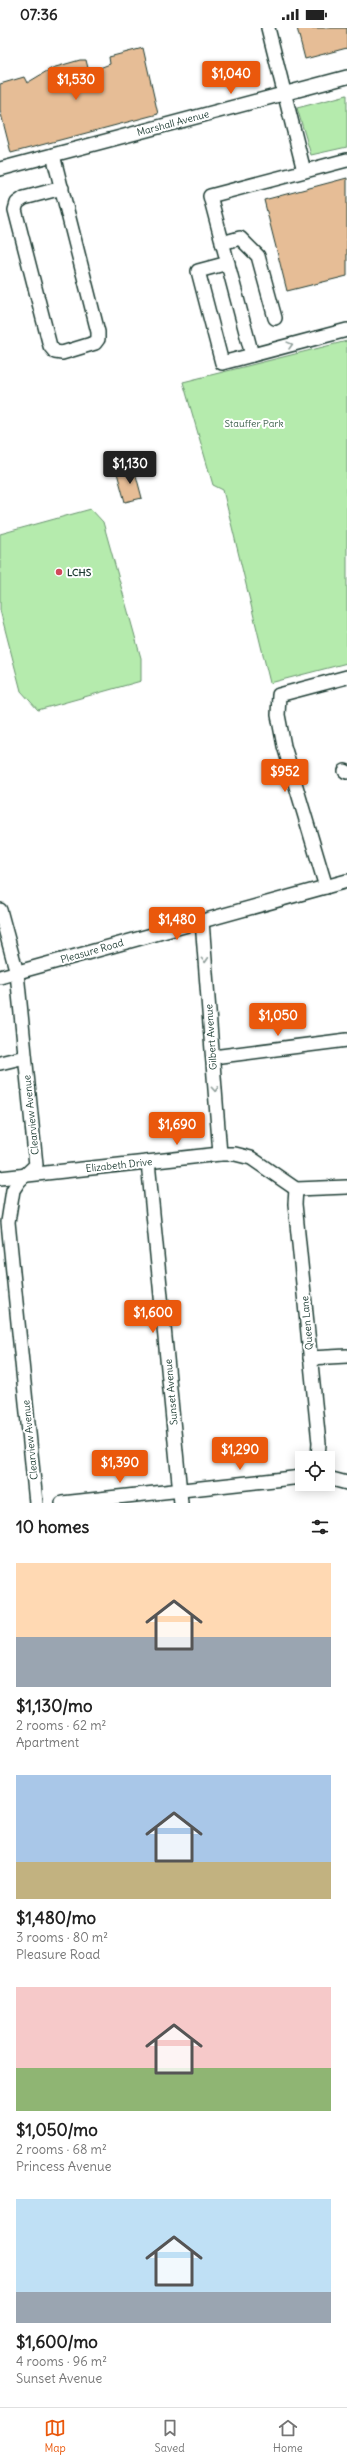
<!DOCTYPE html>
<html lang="en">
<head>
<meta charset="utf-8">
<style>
  body { margin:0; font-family:Delius,sans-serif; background:#f2f2f2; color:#222; height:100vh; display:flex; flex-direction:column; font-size:15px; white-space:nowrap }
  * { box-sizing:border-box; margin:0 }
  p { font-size:13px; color:#767676 }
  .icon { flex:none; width:22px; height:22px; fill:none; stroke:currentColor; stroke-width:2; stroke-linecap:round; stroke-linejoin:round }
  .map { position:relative; height:1475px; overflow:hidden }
  .drawer { display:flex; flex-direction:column; background:#fff; flex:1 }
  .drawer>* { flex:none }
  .buttons { position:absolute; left:295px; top:1423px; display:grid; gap:8px }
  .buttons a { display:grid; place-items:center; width:40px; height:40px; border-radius:0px; background:#fff; box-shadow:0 2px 10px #0003; font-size:20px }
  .price { position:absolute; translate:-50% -34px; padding:0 9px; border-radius:4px; background:#ea580c; color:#fff; font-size:13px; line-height:26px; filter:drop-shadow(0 1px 2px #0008) }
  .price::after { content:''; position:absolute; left:50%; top:24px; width:12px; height:9px; margin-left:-6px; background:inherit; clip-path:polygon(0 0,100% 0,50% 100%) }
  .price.selected { background:#222; color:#fff }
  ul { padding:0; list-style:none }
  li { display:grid; align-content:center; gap:8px; height:212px; padding:0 16px }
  li span { display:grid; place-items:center; height:124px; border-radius:0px; color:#555 }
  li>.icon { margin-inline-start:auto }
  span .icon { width:72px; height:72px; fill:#fffc; stroke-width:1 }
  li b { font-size:17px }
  h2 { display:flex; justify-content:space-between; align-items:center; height:48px; padding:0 16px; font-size:17px }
  .status { display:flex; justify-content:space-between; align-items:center; height:28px; padding:0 20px; background:#fff; direction:ltr }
  .status svg { height:11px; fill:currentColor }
  .menu { display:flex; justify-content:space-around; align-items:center; height:56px; border-top:1px solid #e0e0e0; background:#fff; font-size:11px; color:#767676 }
  .menu a { display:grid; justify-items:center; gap:2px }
  .menu .selected { color:#ea580c }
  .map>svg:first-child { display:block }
</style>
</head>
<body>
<div class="status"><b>07:36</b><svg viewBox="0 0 49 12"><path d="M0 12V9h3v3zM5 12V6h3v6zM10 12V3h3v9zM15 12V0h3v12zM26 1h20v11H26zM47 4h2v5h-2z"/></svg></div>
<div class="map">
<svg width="347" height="1475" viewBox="0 0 347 1475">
  <rect width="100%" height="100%" fill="#fff"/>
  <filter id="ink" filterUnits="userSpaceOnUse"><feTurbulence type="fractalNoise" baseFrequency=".025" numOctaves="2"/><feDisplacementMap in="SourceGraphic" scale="8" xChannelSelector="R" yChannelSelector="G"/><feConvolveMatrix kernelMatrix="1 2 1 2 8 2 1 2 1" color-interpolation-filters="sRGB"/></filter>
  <g filter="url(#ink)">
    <!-- green -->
    <g fill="#b5ebad" stroke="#6a9470">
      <path d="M347,67V119L311,127L297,80Z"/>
      <path d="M347,313V635L270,655L223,462L213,457L183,354Z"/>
      <path d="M91,481L103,494L141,630V653L38,682L21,663L0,582V506Z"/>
    </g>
    <!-- building -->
    <g fill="#e6bd96" stroke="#1f3d34">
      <path d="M297,0H347V20L305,31Z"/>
      <path d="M143,20L158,86L11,125L0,82V56L24,49L27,55L52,40L80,32H86L89,44L110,36L109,29Z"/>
      <path d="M347,150V248L287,263L264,172Z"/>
      <path d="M134,440L142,470L125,474L117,445Z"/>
    </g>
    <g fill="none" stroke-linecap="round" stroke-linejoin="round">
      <!-- minor casing -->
      <g stroke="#1f3d34" stroke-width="16">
        <g id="minor">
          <path d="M268,0L304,143"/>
          <path d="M53,127L98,304V311L95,315L62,325L55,324L50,318L15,182L17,175L24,170L62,160"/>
          <path d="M0,141L347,49"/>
          <path d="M222,215L240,210L258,228L275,290"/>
          <path d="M228,235L198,243L222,335L347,302"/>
          <path d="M252,327L210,168L347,132"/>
          <path d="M345,743L347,744"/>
          <path d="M326,859L284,718L278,687L279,667L347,649"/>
          <path d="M0,882L17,945L36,1137L19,1153L13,1162L8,1194L36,1475"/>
          <path d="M202,893L220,1126"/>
          <path d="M0,949L347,853"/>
          <path d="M213,1029L347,1012"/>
          <path d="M0,1035L25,1029"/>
          <path d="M148,1134L181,1475"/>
          <path d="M0,1150L220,1126H235L251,1130L296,1161L347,1159"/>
          <path d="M296,1161L295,1176L319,1415L318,1430"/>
          <path d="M310,1330L347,1328"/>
          <path d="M328,1450L347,1455"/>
          <path d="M62,1475L302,1449"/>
        </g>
      </g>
      <!-- minor -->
      <use href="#minor" stroke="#fff" stroke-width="13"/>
    </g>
    <!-- one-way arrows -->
    <defs><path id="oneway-chevron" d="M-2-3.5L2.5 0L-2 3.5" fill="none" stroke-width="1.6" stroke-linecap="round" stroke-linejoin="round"/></defs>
    <g stroke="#8f9e9a">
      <use href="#oneway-chevron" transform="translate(290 317) rotate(-15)"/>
      <use href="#oneway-chevron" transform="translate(205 932) rotate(86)"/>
      <use href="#oneway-chevron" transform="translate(215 1061) rotate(86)"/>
    </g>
  </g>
  <!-- markers -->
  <circle fill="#d1495b" stroke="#fff" stroke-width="1.5" cx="59" cy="544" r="4"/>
  <g text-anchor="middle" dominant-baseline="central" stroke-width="4" stroke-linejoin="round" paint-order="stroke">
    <!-- street labels -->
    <g font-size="10" fill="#1f3d34" stroke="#fff">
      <text transform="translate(173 95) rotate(-15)">Marshall Avenue</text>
      <text transform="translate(92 923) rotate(-16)">Pleasure Road</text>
      <text transform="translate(211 1009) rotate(-94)">Gilbert Avenue</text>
      <text transform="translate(31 1087) rotate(-96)">Clearview Avenue</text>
      <text transform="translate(119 1137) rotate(-6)">Elizabeth Drive</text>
      <text transform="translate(307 1295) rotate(-95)">Queen Lane</text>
      <text transform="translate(171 1364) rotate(-95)">Sunset Avenue</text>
      <text transform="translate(30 1412) rotate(-96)">Clearview Avenue</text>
    </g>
    <!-- park labels -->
    <g font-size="10" fill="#3d604c" stroke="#fff">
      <text x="254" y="395">Stauffer Park</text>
    </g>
    <!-- poi labels -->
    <g font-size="10" font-weight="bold" fill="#1f3d34" stroke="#fff" text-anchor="start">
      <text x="67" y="544">LCHS</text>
    </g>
  </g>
</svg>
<div class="buttons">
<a><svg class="icon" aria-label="locate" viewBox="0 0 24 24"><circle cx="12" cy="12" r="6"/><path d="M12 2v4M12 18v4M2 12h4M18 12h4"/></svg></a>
</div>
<b class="price" style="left:231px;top:67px">$1,040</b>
<b class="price" style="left:76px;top:73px">$1,530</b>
<b class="price selected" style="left:130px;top:457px">$1,130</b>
<b class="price" style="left:285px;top:765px">$952</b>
<b class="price" style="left:177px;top:913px">$1,480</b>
<b class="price" style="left:278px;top:1009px">$1,050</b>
<b class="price" style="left:177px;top:1118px">$1,690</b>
<b class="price" style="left:153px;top:1306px">$1,600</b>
<b class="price" style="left:240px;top:1443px">$1,290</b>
<b class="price" style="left:120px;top:1456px">$1,390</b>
</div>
<section class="drawer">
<h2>10 homes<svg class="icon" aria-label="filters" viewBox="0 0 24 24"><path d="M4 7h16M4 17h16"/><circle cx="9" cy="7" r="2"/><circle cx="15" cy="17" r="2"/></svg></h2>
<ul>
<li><span style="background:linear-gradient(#ffd9b3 60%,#9aa5b1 0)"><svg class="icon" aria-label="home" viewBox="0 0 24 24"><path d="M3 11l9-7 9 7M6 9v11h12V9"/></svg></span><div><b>$1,130/mo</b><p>2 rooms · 62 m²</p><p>Apartment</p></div></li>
<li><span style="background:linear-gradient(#a9c7e8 70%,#c2b280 0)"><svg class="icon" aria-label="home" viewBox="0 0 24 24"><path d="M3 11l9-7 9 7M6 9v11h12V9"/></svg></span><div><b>$1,480/mo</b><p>3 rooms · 80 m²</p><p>Pleasure Road</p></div></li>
<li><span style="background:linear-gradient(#f6c9c9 65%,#8fb573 0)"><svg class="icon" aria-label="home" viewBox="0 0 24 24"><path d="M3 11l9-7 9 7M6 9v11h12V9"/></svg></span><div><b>$1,050/mo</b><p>2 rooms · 68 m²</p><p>Princess Avenue</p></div></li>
<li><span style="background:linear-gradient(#bfe0f5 75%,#9aa5b1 0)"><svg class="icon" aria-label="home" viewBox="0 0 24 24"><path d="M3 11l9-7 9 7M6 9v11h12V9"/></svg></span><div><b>$1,600/mo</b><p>4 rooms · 96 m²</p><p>Sunset Avenue</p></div></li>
</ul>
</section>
<nav class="menu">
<a class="selected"><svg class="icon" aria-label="map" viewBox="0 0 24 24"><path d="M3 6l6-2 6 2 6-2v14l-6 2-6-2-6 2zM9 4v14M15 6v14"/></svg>Map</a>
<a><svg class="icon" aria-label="saved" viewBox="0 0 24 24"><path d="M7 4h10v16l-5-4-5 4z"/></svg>Saved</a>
<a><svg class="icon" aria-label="home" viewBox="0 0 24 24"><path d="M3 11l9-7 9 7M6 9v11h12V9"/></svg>Home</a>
</nav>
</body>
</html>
